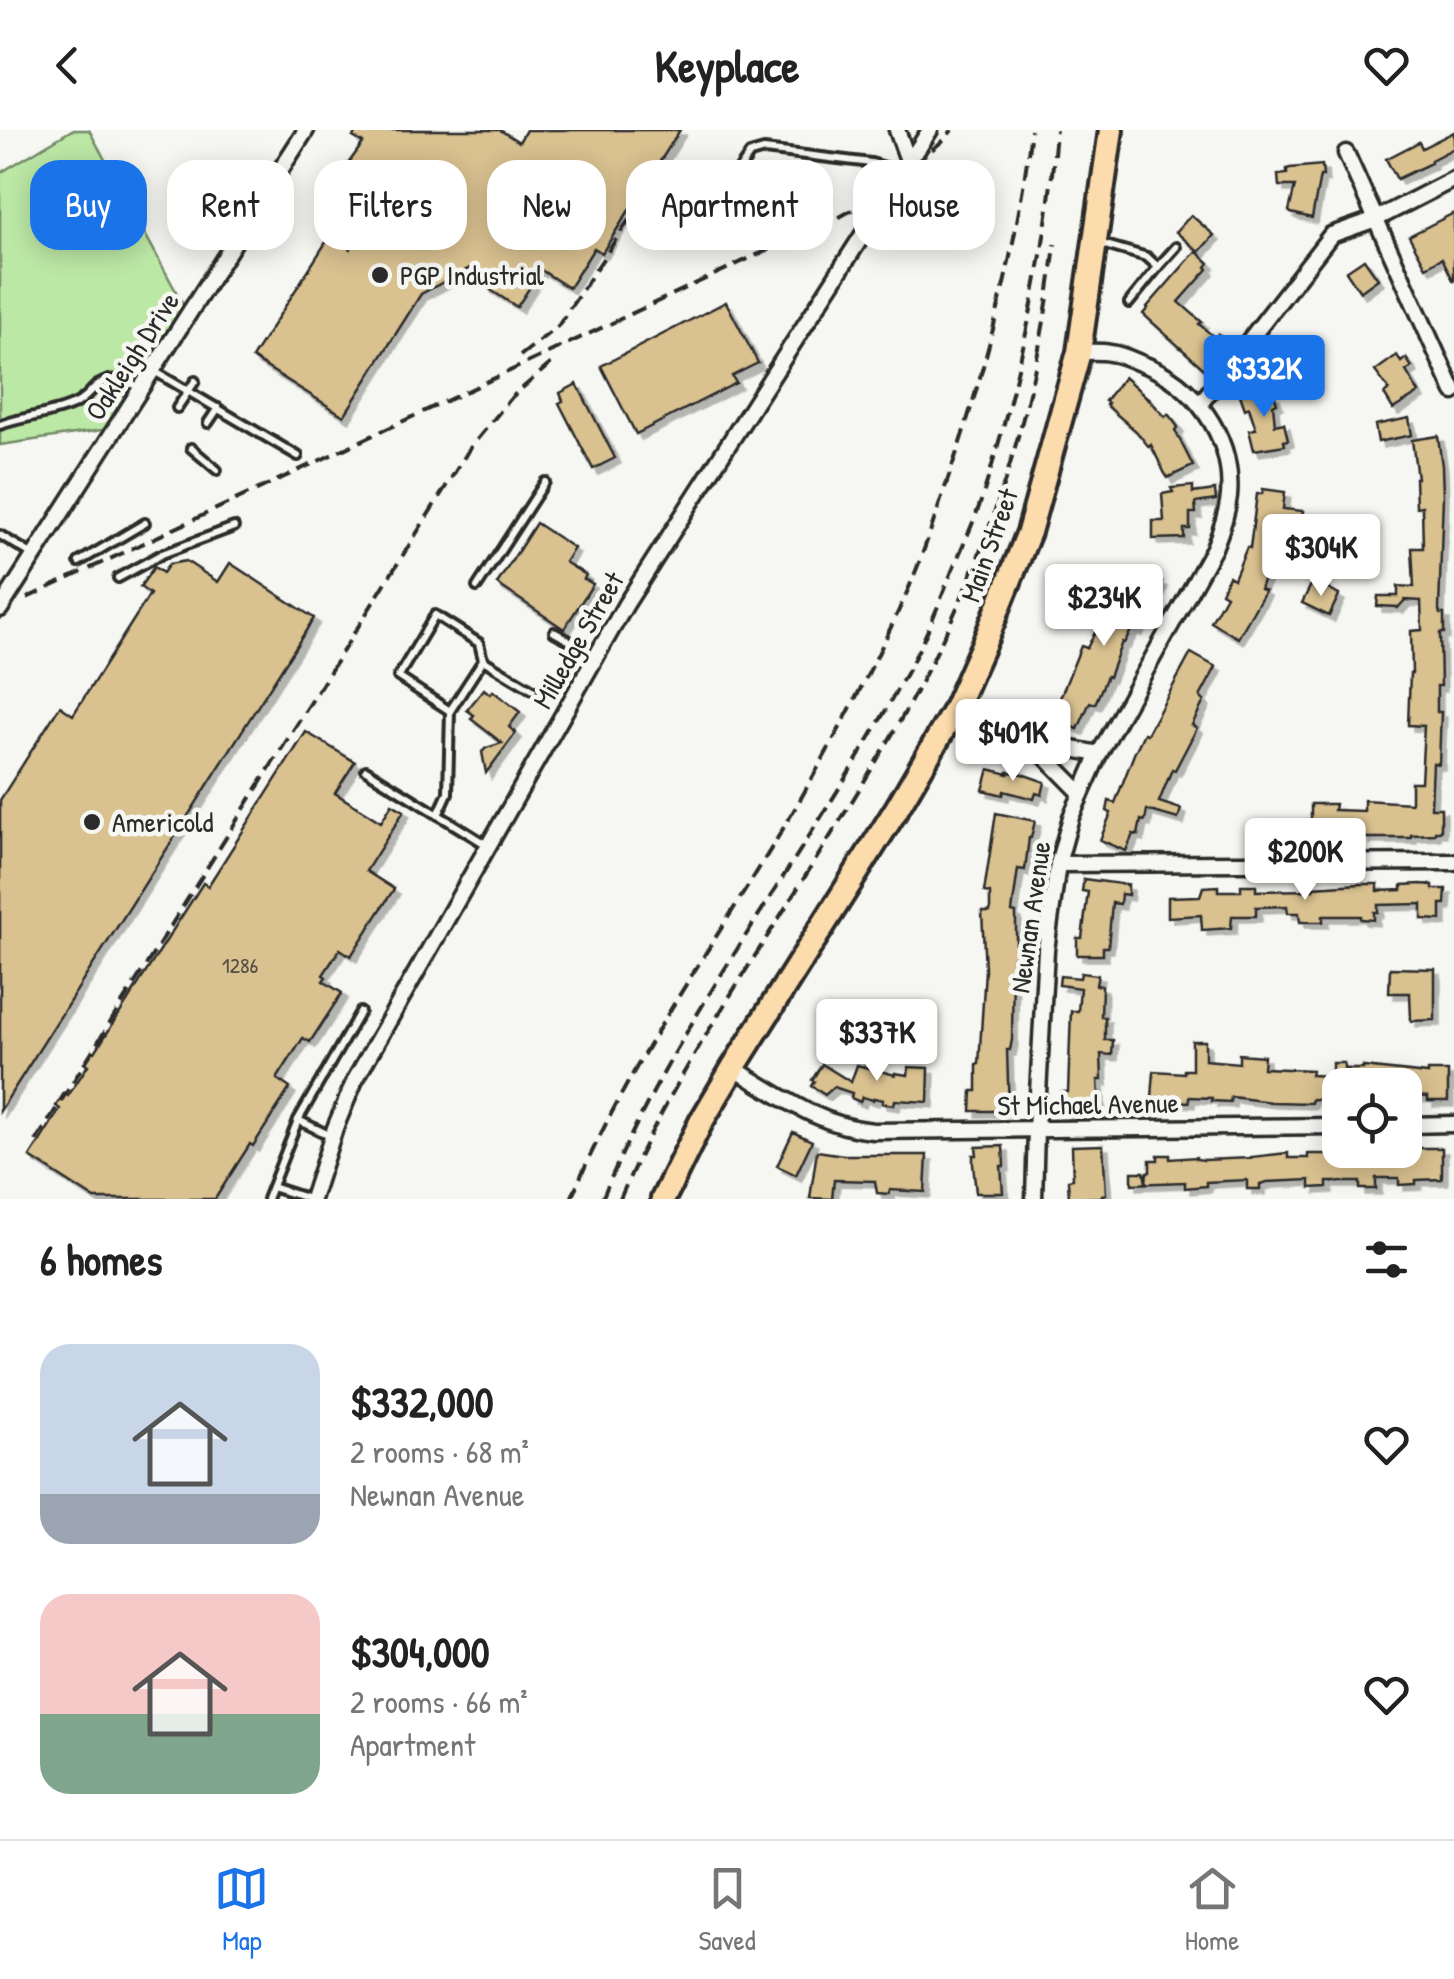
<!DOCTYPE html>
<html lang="en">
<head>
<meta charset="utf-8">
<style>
  body { margin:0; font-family:"Patrick Hand",sans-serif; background:#f2f2f2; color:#222; height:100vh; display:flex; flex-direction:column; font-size:38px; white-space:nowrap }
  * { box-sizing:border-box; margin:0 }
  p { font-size:32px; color:#767676 }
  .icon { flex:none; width:55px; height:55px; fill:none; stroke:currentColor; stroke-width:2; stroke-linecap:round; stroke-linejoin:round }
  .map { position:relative; height:1069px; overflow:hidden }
  .side { display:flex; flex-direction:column; background:#fff; flex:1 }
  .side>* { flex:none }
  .banner { position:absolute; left:30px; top:30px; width:1395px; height:90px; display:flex; gap:20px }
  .controls { position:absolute; left:1322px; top:938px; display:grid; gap:20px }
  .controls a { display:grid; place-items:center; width:100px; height:100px; border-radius:20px; background:#fff; box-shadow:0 5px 25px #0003; font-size:50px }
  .price { position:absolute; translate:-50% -85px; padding:0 22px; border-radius:10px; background:#fff; color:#222; font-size:32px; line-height:65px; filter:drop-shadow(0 2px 5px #0008) }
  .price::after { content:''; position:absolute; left:50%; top:60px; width:30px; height:22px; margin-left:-15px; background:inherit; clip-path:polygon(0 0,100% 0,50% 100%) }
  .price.on { background:#1a73e8; color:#fff }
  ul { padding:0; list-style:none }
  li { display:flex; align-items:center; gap:30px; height:250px; padding:0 40px }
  li span { display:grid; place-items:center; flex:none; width:280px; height:200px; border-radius:30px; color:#555 }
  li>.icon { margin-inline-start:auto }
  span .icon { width:120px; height:120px; fill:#fffc; stroke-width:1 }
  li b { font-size:42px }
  h2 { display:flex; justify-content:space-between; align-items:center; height:120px; padding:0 40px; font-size:42px }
  .chip { padding:0 35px; border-radius:30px; background:#fff; box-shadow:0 5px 25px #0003; font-size:35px; line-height:90px }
  .chip.on { background:#1a73e8; color:#fff }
  header { display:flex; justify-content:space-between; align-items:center; height:130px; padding:0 40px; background:#fff; font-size:45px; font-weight:800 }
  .tab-bar { display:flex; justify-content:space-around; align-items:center; height:140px; border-top:2px solid #e0e0e0; background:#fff; font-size:28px; color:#767676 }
  .tab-bar a { display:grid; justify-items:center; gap:5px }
  .tab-bar .on { color:#1a73e8 }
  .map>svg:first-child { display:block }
</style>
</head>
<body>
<header><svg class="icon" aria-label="back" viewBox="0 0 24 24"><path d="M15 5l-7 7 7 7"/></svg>Keyplace<svg class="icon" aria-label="heart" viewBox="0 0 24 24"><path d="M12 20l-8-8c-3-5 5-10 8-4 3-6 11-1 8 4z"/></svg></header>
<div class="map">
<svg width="1454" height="1069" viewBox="0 0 1454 1069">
  <defs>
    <filter id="shadow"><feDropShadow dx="5.5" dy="5.5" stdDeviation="0" flood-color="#0004"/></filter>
  </defs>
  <rect width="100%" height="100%" fill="#f6f6f2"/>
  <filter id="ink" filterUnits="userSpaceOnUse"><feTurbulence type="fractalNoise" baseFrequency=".01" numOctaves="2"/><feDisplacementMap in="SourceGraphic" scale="20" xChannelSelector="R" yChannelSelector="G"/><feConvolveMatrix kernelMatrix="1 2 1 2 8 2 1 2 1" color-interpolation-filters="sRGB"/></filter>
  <g filter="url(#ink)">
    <!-- green -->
    <path fill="#bce8a5" stroke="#748a68" stroke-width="2.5" d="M72,0H89L186,180L122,297L0,315V43Z"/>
    <!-- building -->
    <g fill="#d9c190" stroke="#2b2b2b" stroke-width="2.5" filter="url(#shadow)">
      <path d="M357,0H500L519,12L526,0H680L602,123L594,118L569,158L541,140L517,177L486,157L490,151L470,138L421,164L344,286L252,228L330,106L350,119L380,71L351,52L344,64L332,56L363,13L353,7Z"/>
      <path d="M1454,2V18L1431,30V33L1397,49L1386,29L1419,12L1422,18Z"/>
      <path d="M1322,35L1323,46H1320L1312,88L1291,83L1289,81L1295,56H1279L1278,45L1287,44V39L1290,38Z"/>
      <path d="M1454,83V152L1442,128L1426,137L1409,106Z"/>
      <path d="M1191,85L1214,105L1199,122L1176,102Z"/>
      <path d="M1196,121L1209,133L1206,137L1208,139L1179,172L1202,192L1199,194L1215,208L1218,204L1227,213L1209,235L1208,234L1204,239L1143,184L1148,178L1147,177Z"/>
      <path d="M1364,129L1378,149L1360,162L1346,141Z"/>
      <path d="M726,172L758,233L732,246L736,253L636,304L601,236Z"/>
      <path d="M1397,225L1401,232L1406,228L1412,237L1406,241L1419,263L1393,279L1384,264L1389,260L1375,241Z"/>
      <path d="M1124,247L1149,269L1165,287L1168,284L1178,297L1175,300L1193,336L1167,348L1151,315L1149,317L1136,301L1106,275L1108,273L1105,271Z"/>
      <path d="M577,254L615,328L593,339L559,273L563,271L560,263Z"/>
      <path d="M1264,257L1267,266L1274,264L1277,273L1273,275L1275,295L1284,293L1288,310L1284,311L1285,315L1254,320L1249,300L1256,299L1249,277L1245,279L1240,265Z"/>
      <path d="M1409,288L1412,305L1378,312L1375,295Z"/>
      <path d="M1438,306L1442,336L1443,366L1439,480L1440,484H1444V503H1440L1441,556H1437V582H1441L1439,634L1433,633L1431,678H1441V701H1435V704L1411,705V708H1364V703L1325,702V706H1315V699H1311V674H1335L1334,680L1364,681V670L1411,673V652H1421L1424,596L1408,595L1410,543H1412L1411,501L1422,500L1421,471L1405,470L1397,479L1398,477L1377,476L1378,466H1398V456L1414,457L1412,418H1423L1422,376L1416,377L1415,348H1417L1412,310Z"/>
      <path d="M1193,356V363L1215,360L1216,370L1195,373L1196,383H1190V399H1184V408L1153,409V391H1164L1162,364L1173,362L1171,358Z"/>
      <path d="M1263,359L1285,362L1283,379L1303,381L1301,392L1297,391L1293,417L1290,416L1281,444L1267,439L1260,459L1265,461L1238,508L1211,492L1226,465L1221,462L1229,446L1234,449L1247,417L1250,418L1257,364H1262Z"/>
      <path d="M536,393L574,418L565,432L586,445L584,449L593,454L564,499L497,454Z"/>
      <path d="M186,431L218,452L230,433L314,488L0,981V670L60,576L73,585L150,464L140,457L154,437L163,443L169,434Z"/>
      <path d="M1134,440L1162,452L1154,471L1150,469L1137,500L1132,499L1124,513L1122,512L1109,547L1107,546L1095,574L1090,572L1078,599L1052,588L1081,516L1087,518L1106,481L1103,480L1109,468L1121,473Z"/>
      <path d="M1313,451L1339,465L1329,486L1302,473Z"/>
      <path d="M1191,523L1216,537L1200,567L1204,571L1192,595L1197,598L1175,640L1172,639L1159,672L1181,679L1178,689L1147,680L1145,691L1141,690L1138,705L1133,704L1126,721L1100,710L1111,683L1107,681L1109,671L1115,673L1134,624L1144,603L1147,604Z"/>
      <path d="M484,559L490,564L493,561L520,582L509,597L516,603L486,643L482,622L486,618L502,613L471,589L474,585L467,580Z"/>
      <path d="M306,602L355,632L335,663L381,692L392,674L404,681L366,741L394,759L351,826L340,819L323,845L326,847L323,851L342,863L310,912L303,908L277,949L290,958L253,1016L250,1014L215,1069H95L30,1027L60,979L56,976L64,963L68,966L88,935L84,933L92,920L95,922L203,753L208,756Z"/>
      <path d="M989,639L1008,644V642L1022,644L1045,652L1042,665L1036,663L1034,669L1004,661L1003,665L983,660Z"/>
      <path d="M996,683L1035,691L1031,708H1029L1025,740L1018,739L1012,782L1016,783V828H1013L1012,910L1010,920H1007L1009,981H971L972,961H977V934H979L985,840L982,782H990V763L984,762Z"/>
      <path d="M1084,749L1128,755V765L1121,764L1120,774L1112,773L1108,817H1103V825H1077V808H1082L1088,762L1082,761Z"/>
      <path d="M1360,754H1378V761L1402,760V755L1421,754L1433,755V759H1446L1445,774H1441V790L1422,789V774L1378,775V782H1374V790L1361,789V786H1323V792H1300L1299,783H1288L1287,776L1256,777V786H1232L1231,798L1202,800L1201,785L1168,787V767L1200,766L1203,757L1218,756V761H1241V755H1256V761L1313,760V757Z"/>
      <path d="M1390,838L1435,839V890L1411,891L1410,863H1389Z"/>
      <path d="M1081,843L1098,845L1096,855L1102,856L1101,887H1105V910H1113L1112,925L1101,924L1102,950H1098L1100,983L1062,985L1061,962H1068L1071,881H1078L1080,858L1059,855L1060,846L1080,848Z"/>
      <path d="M1192,911H1205V930L1239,933V924L1264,926L1263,938L1312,940L1311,945L1332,946V933H1344V939H1363V937L1428,944V941H1448V971H1428V967L1405,965V955H1340V971L1312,969L1311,973L1271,972L1231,967L1230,972L1212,971V968L1189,967V972L1173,971L1172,974L1154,973L1155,968H1152L1154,941L1184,943V940H1192Z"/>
      <path d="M822,934L851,952L857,935L895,945V943L908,945L909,937L929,938L928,972L895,970L894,975L882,973L883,970L874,968L873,970L862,967L860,972L851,968L852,963L834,957L825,965L811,956L814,951L812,950Z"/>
      <path d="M793,1002L812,1011L796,1045L777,1036Z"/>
      <path d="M1103,1015L1106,1064L1102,1065V1067L1069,1069L1068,1050L1073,1049L1072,1016Z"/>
      <path d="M1003,1016L1004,1036H1001L1003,1063H976L973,1034V1025H977L976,1017Z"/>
      <path d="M1422,1018H1442V1049L1416,1050V1054L1399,1055V1048H1376V1059H1360V1052H1327V1057L1310,1058V1050L1267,1052L1260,1054V1059H1247V1050L1206,1052V1056L1185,1058V1052L1132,1054V1042H1144L1146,1053L1147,1042H1150V1030H1158V1025H1170V1029L1196,1027V1029L1204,1030L1251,1028V1027L1288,1023V1028H1308V1024H1399L1398,1020Z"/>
      <path d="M817,1021L844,1025H927L925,1062L890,1060L889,1064L877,1063L875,1051L834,1050L832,1069L810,1068Z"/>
    </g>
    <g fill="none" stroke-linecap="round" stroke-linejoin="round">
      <!-- lane casing -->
      <g stroke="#2b2b2b" stroke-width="14">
        <g id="lane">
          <path d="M723,63L750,24L764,20L871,33L902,42"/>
          <path d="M1102,114L1147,127L1158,137L1129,173"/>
          <path d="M1158,137L1176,117"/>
          <path d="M154,241L298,326"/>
          <path d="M177,278L195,251"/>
          <path d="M208,293L218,278"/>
          <path d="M0,295C25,286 53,285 77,273C90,266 94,253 109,250C120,248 131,254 140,257"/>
          <path d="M191,318L217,340"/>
          <path d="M0,405L33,425"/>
          <path d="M79,432L145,393"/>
          <path d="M118,448L162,424L234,397"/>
          <path d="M477,457L545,352"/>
          <path d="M554,502L595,525"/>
          <path d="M483,530L533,560"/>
          <path d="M366,640L487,715"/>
          <path d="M438,685L448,663L450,581L483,530L479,513L435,485L398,547L450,581"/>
          <path d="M331,1006L298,990L360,882"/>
          <path d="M272,1057L309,1069"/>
          <path d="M267,1069L298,990"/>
        </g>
      </g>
      <!-- street casing -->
      <g stroke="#2b2b2b" stroke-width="21">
        <g id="street">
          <path d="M897,0L909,33"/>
          <path d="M1346,23L1454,262"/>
          <path d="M1200,274L1331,105L1376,89L1454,49"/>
          <path d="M0,479L306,0"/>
          <path d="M954,581L1029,611L1099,624"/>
          <path d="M1030,611L1081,663"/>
          <path d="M1058,734L1454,732"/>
          <path d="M733,938C779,965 819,996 873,1001L1340,996"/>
          <path d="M1405,995L1454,994"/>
          <path d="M312,1069L335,998L355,950L626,474L930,0"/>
          <path d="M1034,1069L1036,999L1046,820L1058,734L1071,687L1099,624L1214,418C1221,401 1227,384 1229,366C1234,307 1194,252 1140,233C1131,229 1120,224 1110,223C1101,221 1089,222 1079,222"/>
        </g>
      </g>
      <!-- primary casing -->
      <g stroke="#2b2b2b" stroke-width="30">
        <path id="primary" d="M663,1069L701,992L733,938L896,680L954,581L987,506L1029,402L1079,222L1111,0"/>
      </g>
      <!-- lane -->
      <use href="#lane" stroke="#f6f6f2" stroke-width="6"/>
      <!-- street -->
      <use href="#street" stroke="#f6f6f2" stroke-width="14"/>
      <!-- primary -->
      <use href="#primary" stroke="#fcdcac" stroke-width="22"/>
      <!-- rail -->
      <g stroke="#2b2b2b" stroke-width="4" stroke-dasharray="15 8" stroke-linecap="butt">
        <path d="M520,226L558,196L663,39"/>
        <path d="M27,468L750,128L827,94L852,80L882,60L945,9L952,0"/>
        <path d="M36,1011L470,318L512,267L555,230"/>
        <path d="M571,1069C629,929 721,806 797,675C837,605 875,534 908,460C924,423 936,384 949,346C987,234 1017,118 1031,0"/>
        <path d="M602,1069C681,880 813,718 909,538C926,507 939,474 952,441C962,418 973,394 981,371C1019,253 1047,123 1056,0"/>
        <path d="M620,1069C655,987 701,912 748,837C792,767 837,697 880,625C975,469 1035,295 1055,114"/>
      </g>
    </g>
  </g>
  <!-- markers -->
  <g fill="#2b2b2b" stroke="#f6f6f2" stroke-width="4">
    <circle cx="380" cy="145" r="10"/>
    <circle cx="92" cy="692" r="10"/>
  </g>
  <g text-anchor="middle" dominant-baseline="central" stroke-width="9" stroke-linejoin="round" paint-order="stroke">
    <!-- number labels -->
    <g font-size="22" fill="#565044">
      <text x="240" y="835">1286</text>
    </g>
    <!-- poi labels -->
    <g font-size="28" fill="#2b2b2b" stroke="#f6f6f2" text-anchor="start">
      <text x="400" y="145">PGP Industrial</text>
      <text x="112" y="692">Americold</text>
    </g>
    <!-- street labels -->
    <g font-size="28" fill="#2b2b2b" stroke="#f6f6f2">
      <text transform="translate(132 226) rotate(-57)">Oakleigh Drive</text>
      <text transform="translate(989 415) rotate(-70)">Main Street</text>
      <text transform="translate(578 510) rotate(-60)">Milledge Street</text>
      <text transform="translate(1030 787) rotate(-82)">Newnan Avenue</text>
      <text transform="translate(1088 974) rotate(-1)">St Michael Avenue</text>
    </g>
  </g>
</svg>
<div class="controls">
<a><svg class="icon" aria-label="locate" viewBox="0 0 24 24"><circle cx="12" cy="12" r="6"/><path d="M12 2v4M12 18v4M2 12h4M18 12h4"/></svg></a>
</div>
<b class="price on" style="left:1264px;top:290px">$332K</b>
<b class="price" style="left:1321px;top:469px">$304K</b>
<b class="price" style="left:1104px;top:519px">$234K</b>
<b class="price" style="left:1013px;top:654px">$401K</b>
<b class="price" style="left:1305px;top:773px">$200K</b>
<b class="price" style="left:877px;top:954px">$337K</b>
<div class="banner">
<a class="chip on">Buy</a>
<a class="chip">Rent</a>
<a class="chip">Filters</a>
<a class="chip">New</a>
<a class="chip">Apartment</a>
<a class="chip">House</a>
</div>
</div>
<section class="side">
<h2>6 homes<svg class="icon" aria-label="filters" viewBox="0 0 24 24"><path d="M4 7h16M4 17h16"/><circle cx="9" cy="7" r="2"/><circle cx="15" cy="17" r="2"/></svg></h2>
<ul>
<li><span style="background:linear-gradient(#c9d6e8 75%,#9aa5b1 0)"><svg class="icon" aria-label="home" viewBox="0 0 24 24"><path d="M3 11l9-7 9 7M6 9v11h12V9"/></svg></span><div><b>$332,000</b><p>2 rooms · 68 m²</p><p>Newnan Avenue</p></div><svg class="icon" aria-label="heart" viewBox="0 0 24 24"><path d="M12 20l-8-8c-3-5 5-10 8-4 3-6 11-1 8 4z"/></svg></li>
<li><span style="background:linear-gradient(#f6c9c9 60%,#7fa58c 0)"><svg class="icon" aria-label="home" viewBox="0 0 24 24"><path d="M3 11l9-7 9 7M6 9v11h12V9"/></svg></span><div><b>$304,000</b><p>2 rooms · 66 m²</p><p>Apartment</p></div><svg class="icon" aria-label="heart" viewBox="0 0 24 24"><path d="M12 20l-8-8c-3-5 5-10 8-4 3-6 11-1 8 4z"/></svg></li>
</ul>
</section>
<nav class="tab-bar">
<a class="on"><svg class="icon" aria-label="map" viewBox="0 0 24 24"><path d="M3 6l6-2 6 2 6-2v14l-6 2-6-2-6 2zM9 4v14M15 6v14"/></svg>Map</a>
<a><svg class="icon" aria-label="saved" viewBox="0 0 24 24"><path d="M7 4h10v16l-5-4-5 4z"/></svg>Saved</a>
<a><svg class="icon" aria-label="home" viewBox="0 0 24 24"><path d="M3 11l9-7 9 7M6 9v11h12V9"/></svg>Home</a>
</nav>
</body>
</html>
